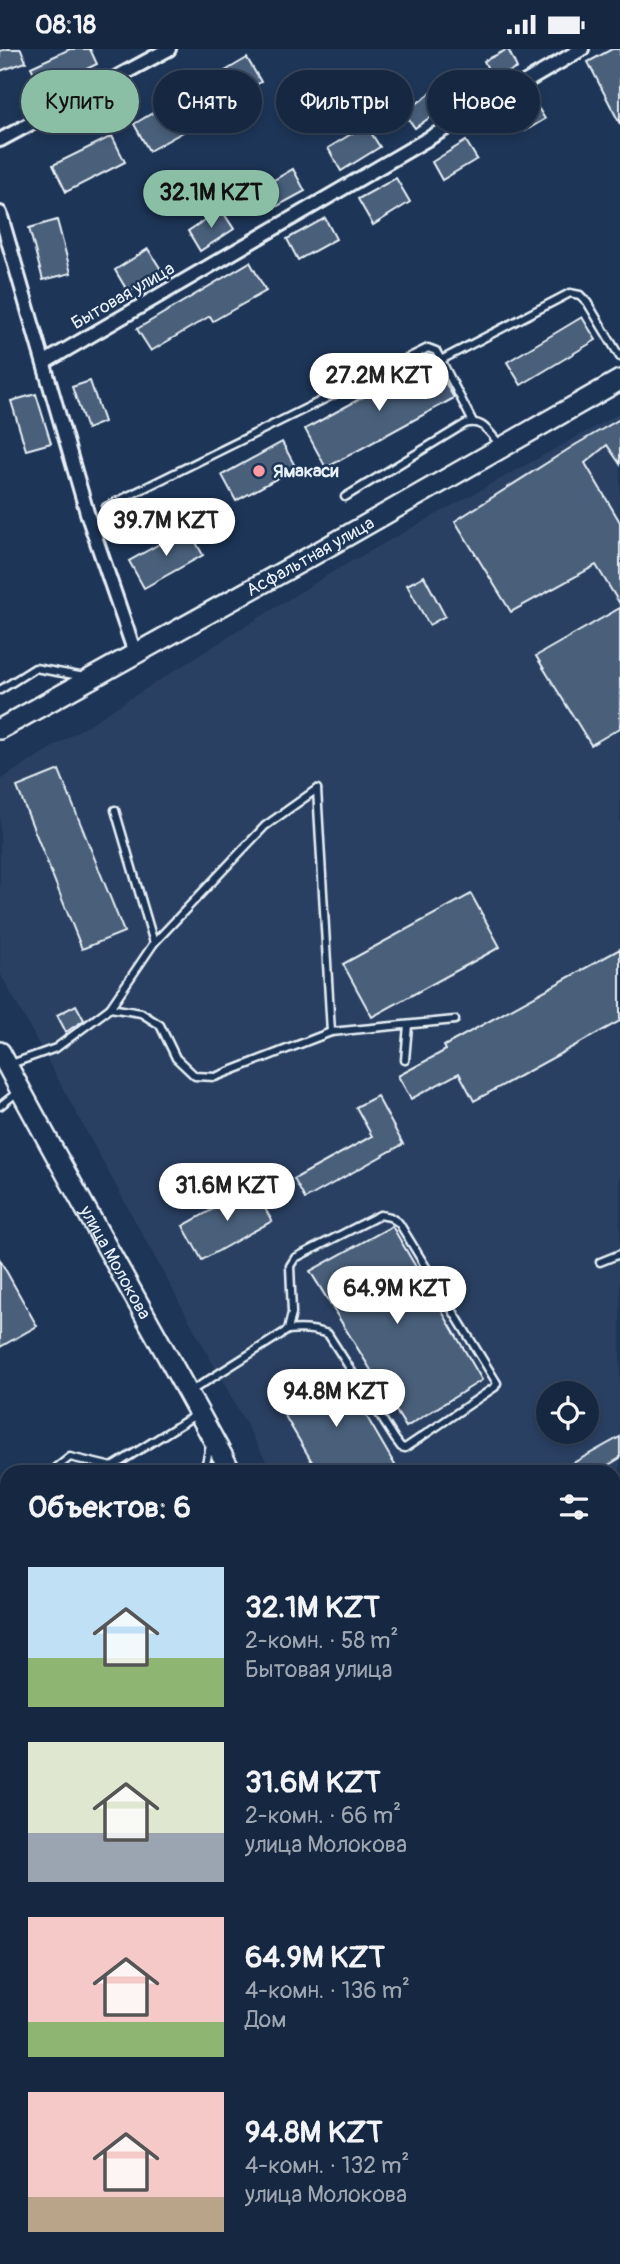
<!DOCTYPE html>
<html lang="ru">
<head>
<meta charset="utf-8">
<style>
  body { margin:0; font-family:Pangolin,sans-serif; background:#23344c; color:#f1f3f6; height:100vh; display:flex; flex-direction:column; font-size:26px; white-space:nowrap }
  * { box-sizing:border-box; margin:0 }
  p { font-size:23px; color:#9ea6b1 }
  .icon { flex:none; width:38px; height:38px; fill:none; stroke:currentColor; stroke-width:2; stroke-linecap:round; stroke-linejoin:round }
  .map { position:relative; flex:1; overflow:hidden }
  .sheet { position:absolute; left:0px; top:1416px; width:621px; height:800px; display:flex; flex-direction:column; background:#162841; border-radius:21px 21px 0 0; box-shadow:0 4px 10px #0003,0 0 0 2px #35445a }
  .sheet>* { flex:none }
  .top-card { position:absolute; left:21px; top:21px; width:579px; height:63px; display:flex; gap:14px }
  .tools { position:absolute; left:536px; top:1332px; display:grid; gap:14px }
  .tools a { display:grid; place-items:center; width:63px; height:63px; border-radius:50%; background:#162841; box-shadow:0 4px 10px #0003,0 0 0 2px #35445a; font-size:35px }
  .price { position:absolute; translate:-50% -60px; padding:0 16px; border-radius:24px; background:#fff; color:#222; font-size:23px; line-height:46px; filter:drop-shadow(0 2px 4px #0008) }
  .price::after { content:''; position:absolute; left:50%; top:42px; width:21px; height:16px; margin-left:-10px; background:inherit; clip-path:polygon(0 0,100% 0,50% 100%) }
  .price.selected { background:#8abfa5; color:#111 }
  ul { padding:0; list-style:none }
  li { display:flex; align-items:center; gap:21px; height:175px; padding:0 28px }
  li span { display:grid; place-items:center; flex:none; width:196px; height:140px; border-radius:0px; color:#555 }
  li>.icon { margin-inline-start:auto }
  span .icon { width:84px; height:84px; fill:#fffc; stroke-width:1 }
  li b { font-size:30px }
  h2 { display:flex; justify-content:space-between; align-items:center; height:84px; padding:0 28px; font-size:30px }
  .chip { padding:0 24px; border-radius:32px; background:#162841; box-shadow:0 4px 10px #0003,0 0 0 2px #35445a; font-size:24px; line-height:63px }
  .chip.selected { background:#8abfa5; color:#111 }
  .status { display:flex; justify-content:space-between; align-items:center; height:49px; padding:0 35px; background:#162841; direction:ltr }
  .status svg { height:19px; fill:currentColor }
  .map>svg:first-child { display:block }
</style>
</head>
<body>
<div class="status"><b>08:18</b><svg viewBox="0 0 49 12"><path d="M0 12V9h3v3zM5 12V6h3v6zM10 12V3h3v9zM15 12V0h3v12zM26 1h20v11H26zM47 4h2v5h-2z"/></svg></div>
<div class="map">
<svg width="620" height="2215" viewBox="0 0 620 2215">
  <rect width="100%" height="100%" fill="#1d3557"/>
  <filter id="ink" filterUnits="userSpaceOnUse"><feTurbulence type="fractalNoise" baseFrequency=".0143" numOctaves="2"/><feDisplacementMap in="SourceGraphic" scale="14" xChannelSelector="R" yChannelSelector="G"/><feConvolveMatrix kernelMatrix="1 2 1 2 8 2 1 2 1" color-interpolation-filters="sRGB"/></filter>
  <g filter="url(#ink)">
    <!-- built -->
    <path fill="#2a4162" fill-rule="evenodd" d="M620,364V1888L614,1891V1423H272L0,924V731L334,522ZM548,1344H586V1382H548Z"/>
    <!-- building -->
    <g fill="#495e7a" stroke="#e8f1f8" stroke-width="2">
      <path d="M7,0H21L26,13L0,22V2Z"/>
      <path d="M70,0H90L97,15L43,41L31,18Z"/>
      <path d="M508,0L517,19L493,31L484,12Z"/>
      <path d="M612,0H620V75L588,13Z"/>
      <path d="M247,9L261,33L217,59L203,35Z"/>
      <path d="M435,41L447,56L415,79L404,64Z"/>
      <path d="M183,46L199,74L149,102L134,75Z"/>
      <path d="M534,52L545,70L525,82L514,64Z"/>
      <path d="M366,76L380,98L341,122L328,99Z"/>
      <path d="M112,87L125,113L66,143L53,116Z"/>
      <path d="M466,92L477,110L442,131L432,113Z"/>
      <path d="M293,120L305,142L274,159L262,138Z"/>
      <path d="M396,129L410,153L373,176L358,150Z"/>
      <path d="M221,160L234,180L200,202L188,182Z"/>
      <path d="M325,169L336,190L298,211L287,190Z"/>
      <path d="M57,171L71,224L43,231L29,179Z"/>
      <path d="M148,200L162,222L128,243L115,221Z"/>
      <path d="M250,213L266,242L213,272L210,267L151,302L137,280Z"/>
      <path d="M582,268L596,291L521,336L507,313Z"/>
      <path d="M432,310L454,349L326,419L305,380Z"/>
      <path d="M90,332L104,373L87,380L72,338Z"/>
      <path d="M36,345L51,394L26,401L11,352Z"/>
      <path d="M620,370V415L607,396L585,414L620,473V555L596,516L511,563L455,472L575,396Z"/>
      <path d="M282,393L296,419L236,452L222,426Z"/>
      <path d="M188,479L203,506L144,539L129,512Z"/>
      <path d="M424,527L445,567L429,576L407,536Z"/>
      <path d="M620,559V679L591,696L536,607Z"/>
      <path d="M59,721L124,883L82,900L17,738Z"/>
      <path d="M471,845L500,898L372,968L343,915Z"/>
      <path d="M620,900V972L474,1052L459,1024L411,1050L398,1027L446,1001L444,997Z"/>
      <path d="M76,956L84,971L66,983L57,966Z"/>
      <path d="M377,1047L403,1095L305,1150L294,1130L372,1087L356,1058Z"/>
      <path d="M253,1138L272,1172L202,1211L183,1177Z"/>
      <path d="M392,1177L482,1331L406,1378L310,1222Z"/>
      <path d="M0,1211L37,1277L0,1298Z"/>
      <path d="M339,1320L399,1423H318L278,1355Z"/>
      <path d="M620,1388V1409L597,1423H557Z"/>
    </g>
    <g fill="none" stroke-linecap="round" stroke-linejoin="round">
      <!-- lane casing -->
      <g stroke="#e8f1f8" stroke-width="11">
        <g id="lane">
          <path d="M441,311L473,373"/>
          <path d="M345,448L465,375C483,369 490,385 501,397"/>
          <path d="M106,458L428,299L436,302L441,311L570,244L580,246L587,253L620,308"/>
          <path d="M0,641L35,619L85,628"/>
          <path d="M317,740L331,983L455,971"/>
          <path d="M154,894L265,777L317,740"/>
          <path d="M110,959L141,964L160,976L176,1009L195,1027L215,1028L331,983"/>
          <path d="M405,1011L408,976"/>
          <path d="M11,1015L56,999L110,959L154,894L115,761"/>
          <path d="M0,1057L19,1042"/>
          <path d="M600,1213L620,1205"/>
          <path d="M191,1342L288,1281C303,1279 314,1280 328,1285L395,1390L401,1398L405,1399L495,1338L497,1334L399,1174L390,1168L380,1166L295,1209L290,1217L292,1264L288,1281"/>
          <path d="M51,1423L70,1408L112,1418L197,1365"/>
          <path d="M204,1423L210,1397"/>
          <path d="M0,1463L7,1457"/>
          <path d="M0,1509L7,1521"/>
          <path d="M614,1625L620,1622"/>
          <path d="M614,1755L620,1752"/>
          <path d="M0,1787L7,1783"/>
          <path d="M614,1922L620,1919"/>
          <path d="M0,1977L7,1992"/>
          <path d="M0,2168L7,2163"/>
          <path d="M614,2200L620,2198"/>
          <path d="M234,2208L238,2215"/>
          <path d="M328,2208L332,2215"/>
          <path d="M563,2208C576,2215 586,2215 598,2208"/>
          <path d="M495,2215L506,2208"/>
        </g>
      </g>
      <!-- street casing -->
      <g stroke="#e8f1f8" stroke-width="18">
        <g id="street">
          <path d="M0,91L169,0"/>
          <path d="M0,164L88,467L135,604"/>
          <path d="M45,313L582,0"/>
        </g>
      </g>
      <!-- secondary casing -->
      <g stroke="#e8f1f8" stroke-width="24">
        <g id="secondary">
          <path id="s1" d="M0,680L315,505L620,331"/>
          <path id="s2" d="M0,1003C75,1144 155,1282 231,1423"/>
          <path d="M614,2129L620,2139"/>
          <path d="M0,2193L7,2205"/>
        </g>
      </g>
      <!-- lane -->
      <use href="#lane" stroke="#1d3557" stroke-width="6"/>
      <!-- street -->
      <use href="#street" stroke="#1d3557" stroke-width="12"/>
      <!-- secondary -->
      <use href="#secondary" stroke="#1d3557" stroke-width="19"/>
    </g>
  </g>
  <!-- markers -->
  <circle fill="#ff9aa2" stroke="#1d3557" stroke-width="2.5" cx="259" cy="422" r="7"/>
  <g text-anchor="middle" dominant-baseline="central" stroke-width="5" stroke-linejoin="round" paint-order="stroke">
    <!-- street labels -->
    <g font-size="18" fill="#e8f1f8" stroke="#1d3557">
      <text transform="translate(123 247) rotate(-30)">Бытовая улица</text>
      <text stroke="none"><textPath href="#s1" startOffset="355">Асфальтная улица</textPath></text>
      <text stroke="none"><textPath href="#s2" startOffset="240">улица Молокова</textPath></text>
    </g>
    <!-- poi labels -->
    <g font-size="18" font-weight="bold" fill="#e8f1f8" stroke="#1d3557" text-anchor="start">
      <text x="273" y="422">Ямакаси</text>
    </g>
  </g>
</svg>
<div class="tools">
<a><svg class="icon" aria-label="locate" viewBox="0 0 24 24"><circle cx="12" cy="12" r="6"/><path d="M12 2v4M12 18v4M2 12h4M18 12h4"/></svg></a>
</div>
<b class="price selected" style="left:211px;top:181px">32.1M KZT</b>
<b class="price" style="left:379px;top:364px">27.2M KZT</b>
<b class="price" style="left:166px;top:509px">39.7M KZT</b>
<b class="price" style="left:227px;top:1174px">31.6M KZT</b>
<b class="price" style="left:397px;top:1277px">64.9M KZT</b>
<b class="price" style="left:336px;top:1380px">94.8M KZT</b>
<div class="top-card">
<a class="chip selected">Купить</a>
<a class="chip">Снять</a>
<a class="chip">Фильтры</a>
<a class="chip">Новое</a>
</div>
<section class="sheet">
<h2>Объектов: 6<svg class="icon" aria-label="filters" viewBox="0 0 24 24"><path d="M4 7h16M4 17h16"/><circle cx="9" cy="7" r="2"/><circle cx="15" cy="17" r="2"/></svg></h2>
<ul>
<li><span style="background:linear-gradient(#bfe0f5 65%,#8fb573 0)"><svg class="icon" aria-label="home" viewBox="0 0 24 24"><path d="M3 11l9-7 9 7M6 9v11h12V9"/></svg></span><div><b>32.1M KZT</b><p>2-комн. · 58 m²</p><p>Бытовая улица</p></div></li>
<li><span style="background:linear-gradient(#dfe7d0 65%,#9aa5b1 0)"><svg class="icon" aria-label="home" viewBox="0 0 24 24"><path d="M3 11l9-7 9 7M6 9v11h12V9"/></svg></span><div><b>31.6M KZT</b><p>2-комн. · 66 m²</p><p>улица Молокова</p></div></li>
<li><span style="background:linear-gradient(#f6c9c9 75%,#8fb573 0)"><svg class="icon" aria-label="home" viewBox="0 0 24 24"><path d="M3 11l9-7 9 7M6 9v11h12V9"/></svg></span><div><b>64.9M KZT</b><p>4-комн. · 136 m²</p><p>Дом</p></div></li>
<li><span style="background:linear-gradient(#f6c9c9 75%,#b9a48a 0)"><svg class="icon" aria-label="home" viewBox="0 0 24 24"><path d="M3 11l9-7 9 7M6 9v11h12V9"/></svg></span><div><b>94.8M KZT</b><p>4-комн. · 132 m²</p><p>улица Молокова</p></div></li>
</ul>
</section>
</div>
</body>
</html>
